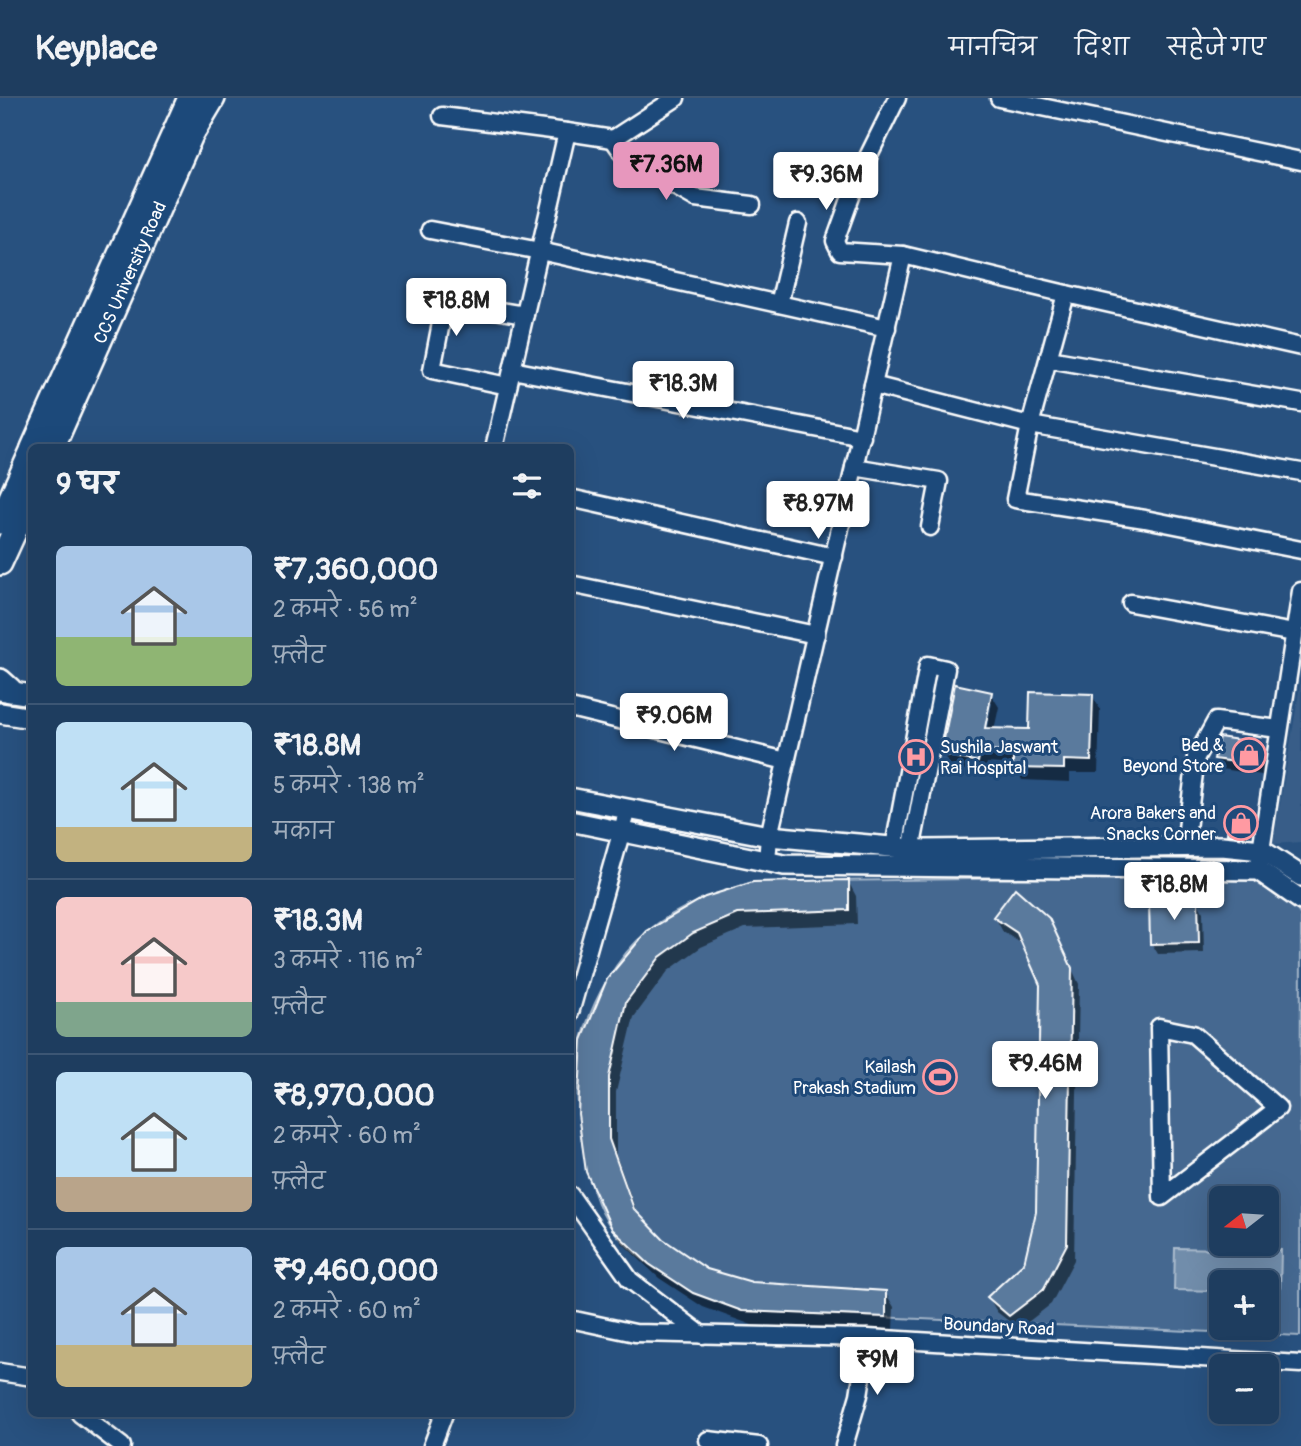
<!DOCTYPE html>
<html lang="hi">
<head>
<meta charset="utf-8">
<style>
  body { margin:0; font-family:Pangolin,"Playpen Sans Deva",sans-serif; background:#2b4868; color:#f1f3f6; height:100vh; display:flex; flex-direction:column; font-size:26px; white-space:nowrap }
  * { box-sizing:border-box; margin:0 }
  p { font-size:23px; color:#a1aebd }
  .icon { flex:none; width:38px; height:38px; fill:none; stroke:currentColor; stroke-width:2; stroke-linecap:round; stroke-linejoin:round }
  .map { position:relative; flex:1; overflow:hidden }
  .panel { position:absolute; left:28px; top:346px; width:546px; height:973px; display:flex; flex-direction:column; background:#1e3d5f; border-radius:10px; box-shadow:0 7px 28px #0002,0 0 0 2px #3c5674 }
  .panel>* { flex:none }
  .needle { width:46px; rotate:253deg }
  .controls { position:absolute; left:1209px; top:1088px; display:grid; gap:14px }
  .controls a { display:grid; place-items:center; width:70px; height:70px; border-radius:10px; background:#1e3d5f; box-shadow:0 7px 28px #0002,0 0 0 2px #3c5674; font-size:35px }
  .price { position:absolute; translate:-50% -60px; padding:0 16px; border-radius:7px; background:#fff; color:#222; font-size:23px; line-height:46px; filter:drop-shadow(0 2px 4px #0008) }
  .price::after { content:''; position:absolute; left:50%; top:42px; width:21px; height:16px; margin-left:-10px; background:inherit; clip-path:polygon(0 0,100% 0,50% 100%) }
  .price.current { background:#e797bd; color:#111 }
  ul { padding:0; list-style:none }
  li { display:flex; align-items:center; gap:21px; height:175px; padding:0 28px }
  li+li { border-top:2px solid #3c5674 }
  li span { display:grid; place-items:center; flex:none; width:196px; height:140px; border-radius:10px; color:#555 }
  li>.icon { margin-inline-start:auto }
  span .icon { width:84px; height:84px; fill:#fffc; stroke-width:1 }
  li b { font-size:30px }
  h2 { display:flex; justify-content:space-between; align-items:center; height:84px; padding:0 28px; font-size:30px }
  header { display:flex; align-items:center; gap:42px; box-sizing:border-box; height:98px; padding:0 35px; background:#1e3d5f; border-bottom:2px solid #3c5674 }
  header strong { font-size:33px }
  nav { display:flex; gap:38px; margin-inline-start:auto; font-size:24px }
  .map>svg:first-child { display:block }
</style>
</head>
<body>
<header>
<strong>Keyplace</strong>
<nav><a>मानचित्र</a><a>दिशा</a><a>सहेजे गए</a></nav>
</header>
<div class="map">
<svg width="1301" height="1348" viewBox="0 0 1301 1348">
  <rect width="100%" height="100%" fill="#28517f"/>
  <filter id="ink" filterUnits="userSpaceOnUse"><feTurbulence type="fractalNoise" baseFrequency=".0143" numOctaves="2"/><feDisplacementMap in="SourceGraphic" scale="14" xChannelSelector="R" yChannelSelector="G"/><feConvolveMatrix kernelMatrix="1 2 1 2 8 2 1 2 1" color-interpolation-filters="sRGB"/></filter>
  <g filter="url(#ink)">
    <!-- built -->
    <path fill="#375d88" d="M1301,582V744L1273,746L1295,618Z"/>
    <!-- green -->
    <path fill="#446890" stroke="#a2b4c8" stroke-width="2" fill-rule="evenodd" d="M1248,777L1283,790L1301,818L1300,1238L742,1213C694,1195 646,1173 613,1132C582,1093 570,989 582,941C592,903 617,858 648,833C678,808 717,795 753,784ZM1222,1101H1267V1146H1222ZM1222,1185H1267V1230H1222Z"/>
    <!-- water -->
    <path fill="#718dab" stroke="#aabbcd" stroke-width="2" d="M1175,1150L1281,1152L1280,1195H1267V1185H1222L1221,1193L1174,1192Z"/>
    <!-- shadow -->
    <g fill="#0007" fill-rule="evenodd">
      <path d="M991,596L999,609L994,632L1031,633L1092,597L1100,611L1098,675H1070V684L1022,682L1015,667L987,665L985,676L950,669L943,655ZM988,605H992L985,639H981Z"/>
      <path d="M1258,646L1264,657L1262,677L1222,671L1216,661Z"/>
      <path d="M1244,721L1248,728L1246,744L1232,742L1229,736Z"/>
      <path d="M848,783L856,798L857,826L745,830L701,849L668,873L634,919L616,994V1057L638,1118L662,1143L707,1172L752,1186L885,1194L894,1209L893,1233L752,1227L703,1209L659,1180L622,1145L613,1130L579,1016L648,834Z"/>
      <path d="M1197,803L1203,814L1204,855L1158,856L1152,846Z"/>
      <path d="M995,819L1056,837L1079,886L1074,1162L1051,1206L1019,1231L997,1214L989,1200L1026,1166L1038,1114L1041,886L1024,847L1003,834Z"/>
    </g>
    <!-- building -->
    <g fill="#5a7a9d" stroke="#fff" stroke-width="2">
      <path d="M955,586L992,594L985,630L1029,631L1030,594L1093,596L1091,663L1064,662V671L1013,670V654L980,653L978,664L941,656Z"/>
      <path d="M1219,639L1259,645L1256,667L1214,661Z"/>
      <path d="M1229,718L1245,719L1243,738L1227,736Z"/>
      <path d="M849,782V812L737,816L693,835L660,859L626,904L609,979V1041L634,1111L663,1141L707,1171L752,1184L886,1193V1219L742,1213L693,1195L649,1166L612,1131L586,1074L578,1016L582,942L607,881L647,833L705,799L753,784Z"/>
      <path d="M1015,790L1049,820L1072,870L1067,1146L1043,1192L1009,1218L987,1199L1024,1165L1036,1114L1040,887L1017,835L993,819Z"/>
      <path d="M1198,802L1199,845L1150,846L1149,803Z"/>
    </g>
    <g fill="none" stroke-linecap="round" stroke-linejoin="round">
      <!-- minor casing -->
      <g stroke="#fff" stroke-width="21">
        <g id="minor">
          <path d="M897,0L858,79L835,143L840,153L903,157L1066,196"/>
          <path d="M999,0L1301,63"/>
          <path d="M442,18L567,34"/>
          <path d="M613,41L627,61L695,100L752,107"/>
          <path d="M430,132L540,153L887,230"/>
          <path d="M779,206L798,125"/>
          <path d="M1301,249L1066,196L1030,327L1015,401L1145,421L1301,452"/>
          <path d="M1049,261L1301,305"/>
          <path d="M512,272L862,339"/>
          <path d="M873,287L1030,327L1301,374"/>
          <path d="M508,288L432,272L445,204L525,217"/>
          <path d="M494,350L567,34L613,41L676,0"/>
          <path d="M854,369L939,383L930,429"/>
          <path d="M570,400L834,459"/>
          <path d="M570,486L816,537"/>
          <path d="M1131,505L1294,535"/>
          <path d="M570,610L786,663"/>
          <path d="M1187,731L1196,659L1216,623L1279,631"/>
          <path d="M894,749L928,567L946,571L909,763"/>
          <path d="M767,764L769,738L903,157"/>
          <path d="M1258,772L1301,493"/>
          <path d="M570,915L628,711"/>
          <path d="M1159,929L1193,936L1278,1010L1162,1099Z"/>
          <path d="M570,1097L630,1182L702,1237"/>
          <path d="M570,1221L635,1235L868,1240L1301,1266"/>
          <path d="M0,1274L32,1279"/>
          <path d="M80,1316L122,1348"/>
          <path d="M708,1342L759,1348"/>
          <path d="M432,1348L444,1316"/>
          <path d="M844,1348L859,1297L868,1240"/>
        </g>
      </g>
      <!-- major casing -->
      <g stroke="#fff" stroke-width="24">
        <g id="major">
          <path d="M0,592L32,597"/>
          <path d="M0,615L32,620"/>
          <path d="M570,700L769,738L924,752L1222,748L1261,752L1301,778"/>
          <path d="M570,723L784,767L1258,772L1301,802"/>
        </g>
      </g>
      <!-- highway casing -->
      <g stroke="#fff" stroke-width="28">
        <g id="highway">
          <path d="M33,350L190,0"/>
          <path id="s1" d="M52,350L191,37L213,0"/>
          <path d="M0,424L32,353"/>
          <path d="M0,465L32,395"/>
          <path d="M0,583L10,592"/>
        </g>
      </g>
      <!-- minor -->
      <use href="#minor" stroke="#1f4a7a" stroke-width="16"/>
      <!-- major -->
      <use href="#major" stroke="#1f4a7a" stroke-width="19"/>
      <!-- highway -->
      <use href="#highway" stroke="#1f4a7a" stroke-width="23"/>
    </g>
  </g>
  <!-- icons -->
  <defs>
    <g id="shop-ring" transform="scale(1.75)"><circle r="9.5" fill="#1f4a7a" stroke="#ff9aa2" stroke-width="1.5"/><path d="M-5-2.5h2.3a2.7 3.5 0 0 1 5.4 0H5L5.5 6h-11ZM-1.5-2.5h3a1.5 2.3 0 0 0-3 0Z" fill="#ff9aa2"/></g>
    <g id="hospital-ring" transform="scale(1.75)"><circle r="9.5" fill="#1f4a7a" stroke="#ff9aa2" stroke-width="1.5"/><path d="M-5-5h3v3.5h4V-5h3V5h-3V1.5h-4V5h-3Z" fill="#ff9aa2"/></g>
    <g id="stadium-ring" transform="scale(1.75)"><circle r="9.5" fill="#1f4a7a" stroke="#ff9aa2" stroke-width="1.5"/><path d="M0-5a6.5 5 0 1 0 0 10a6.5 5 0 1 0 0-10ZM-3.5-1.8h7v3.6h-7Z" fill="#ff9aa2"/></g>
  </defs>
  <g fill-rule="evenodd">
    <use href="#shop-ring" x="1249" y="657"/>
    <use href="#hospital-ring" x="916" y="659"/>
    <use href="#shop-ring" x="1241" y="725"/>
    <use href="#stadium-ring" x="940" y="979"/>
  </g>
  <g text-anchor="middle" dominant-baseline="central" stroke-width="6" stroke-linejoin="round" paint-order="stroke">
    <!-- street labels -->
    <g font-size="18" fill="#fff" stroke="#1f4a7a">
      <text stroke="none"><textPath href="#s1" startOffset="192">CCS University Road</textPath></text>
      <text transform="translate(999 1229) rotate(3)">Boundary Road</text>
    </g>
    <!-- poi labels -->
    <g font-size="18" fill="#fff" stroke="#1f4a7a" text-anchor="end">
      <text x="1224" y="647">Bed &amp;<tspan x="1224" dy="21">Beyond Store</tspan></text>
      <text x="940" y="649" text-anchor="start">Sushila Jaswant<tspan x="940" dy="21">Rai Hospital</tspan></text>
      <text x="1216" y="715">Arora Bakers and<tspan x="1216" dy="21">Snacks Corner</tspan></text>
      <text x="916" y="969">Kailash<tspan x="916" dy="21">Prakash Stadium</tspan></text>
    </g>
  </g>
</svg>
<div class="controls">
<a><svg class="needle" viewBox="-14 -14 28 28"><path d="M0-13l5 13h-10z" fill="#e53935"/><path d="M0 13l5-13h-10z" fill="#a1aebd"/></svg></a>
<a>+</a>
<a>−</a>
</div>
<b class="price current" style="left:666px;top:104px">₹7.36M</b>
<b class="price" style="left:826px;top:114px">₹9.36M</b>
<b class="price" style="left:456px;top:240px">₹18.8M</b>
<b class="price" style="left:683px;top:323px">₹18.3M</b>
<b class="price" style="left:818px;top:443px">₹8.97M</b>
<b class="price" style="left:674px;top:655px">₹9.06M</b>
<b class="price" style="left:1174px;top:824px">₹18.8M</b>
<b class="price" style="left:1045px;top:1003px">₹9.46M</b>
<b class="price" style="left:877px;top:1299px">₹9M</b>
<section class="panel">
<h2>9 घर<svg class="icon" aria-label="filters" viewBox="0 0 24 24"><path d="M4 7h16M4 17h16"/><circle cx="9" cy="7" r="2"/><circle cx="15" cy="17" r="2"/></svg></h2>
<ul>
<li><span style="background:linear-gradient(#a9c7e8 65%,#8fb573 0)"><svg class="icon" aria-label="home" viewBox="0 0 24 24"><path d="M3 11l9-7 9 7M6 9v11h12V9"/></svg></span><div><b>₹7,360,000</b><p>2 कमरे · 56 m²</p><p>फ़्लैट</p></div></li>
<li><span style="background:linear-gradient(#bfe0f5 75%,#c2b280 0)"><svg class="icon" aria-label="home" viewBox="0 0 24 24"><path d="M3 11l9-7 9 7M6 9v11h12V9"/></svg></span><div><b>₹18.8M</b><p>5 कमरे · 138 m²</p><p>मकान</p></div></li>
<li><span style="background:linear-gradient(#f6c9c9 75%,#7fa58c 0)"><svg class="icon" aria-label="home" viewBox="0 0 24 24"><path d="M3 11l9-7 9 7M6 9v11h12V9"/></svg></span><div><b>₹18.3M</b><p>3 कमरे · 116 m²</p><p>फ़्लैट</p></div></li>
<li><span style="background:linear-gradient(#bfe0f5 75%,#b9a48a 0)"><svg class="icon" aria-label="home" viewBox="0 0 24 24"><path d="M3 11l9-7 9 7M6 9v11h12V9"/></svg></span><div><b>₹8,970,000</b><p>2 कमरे · 60 m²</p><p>फ़्लैट</p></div></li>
<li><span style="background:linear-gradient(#a9c7e8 70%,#c2b280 0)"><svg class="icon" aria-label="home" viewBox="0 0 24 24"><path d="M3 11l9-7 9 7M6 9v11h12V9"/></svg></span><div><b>₹9,460,000</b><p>2 कमरे · 60 m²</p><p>फ़्लैट</p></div></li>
</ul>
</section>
</div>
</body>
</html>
